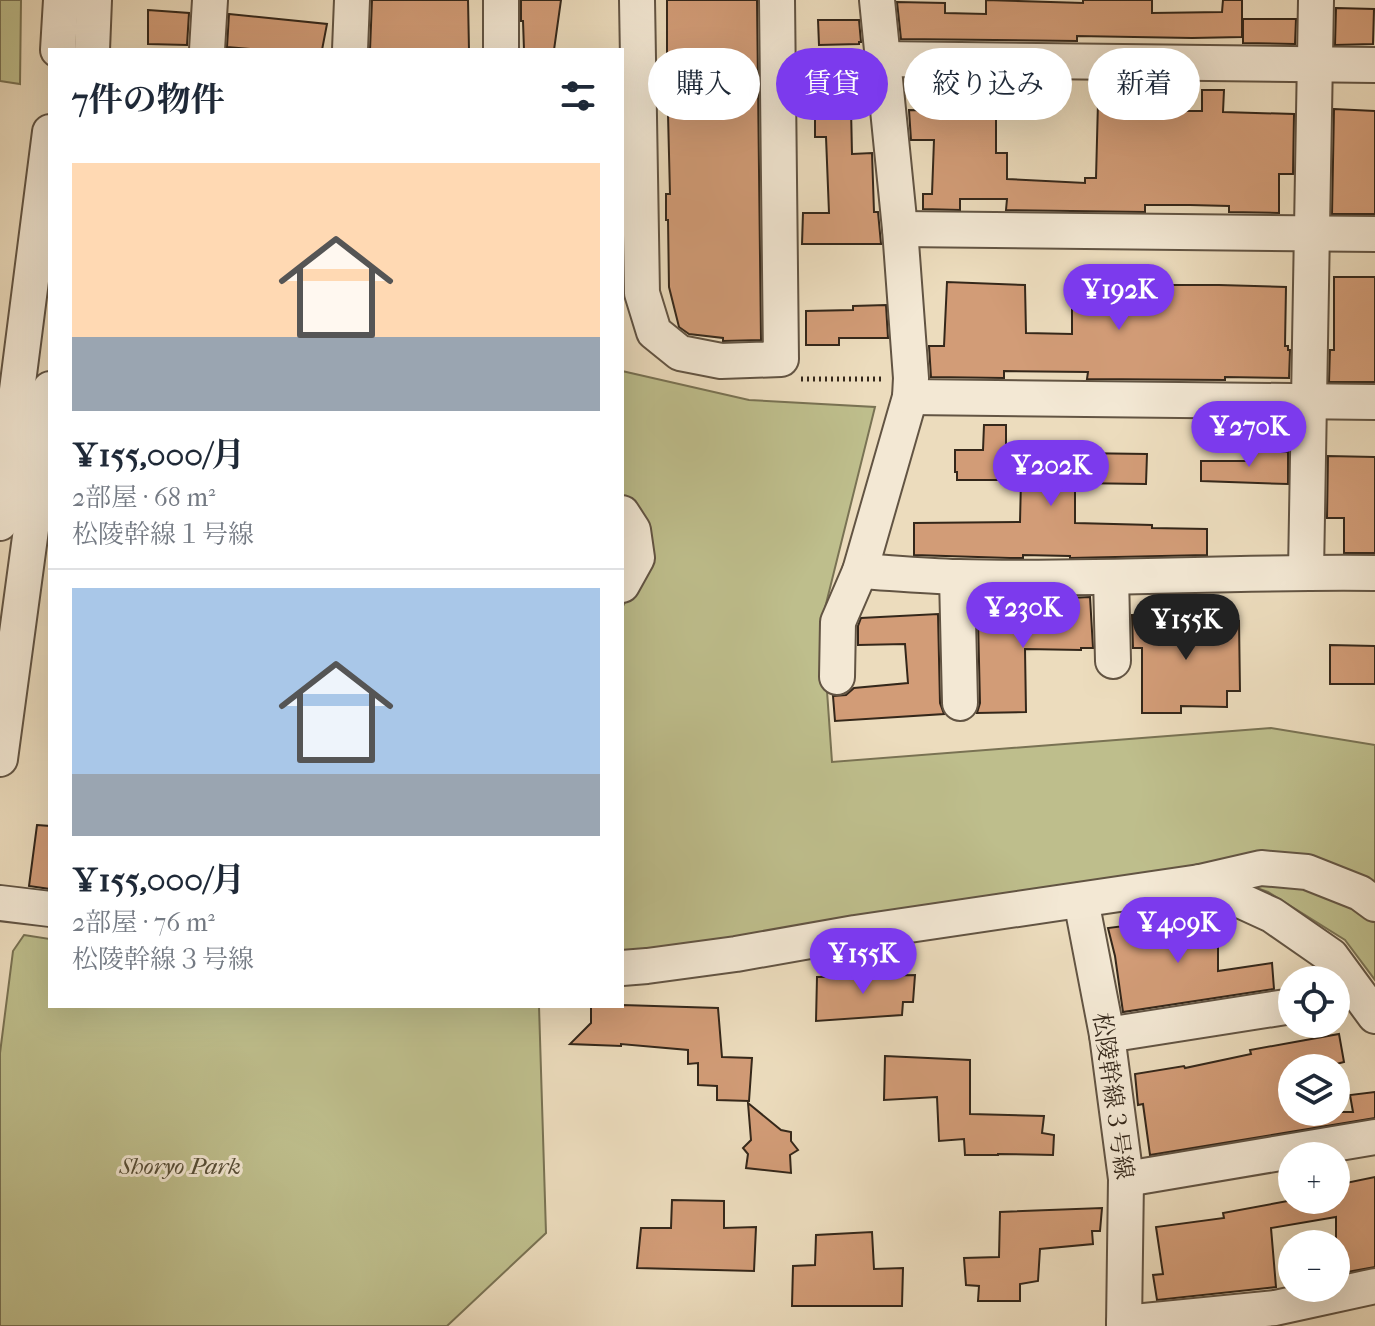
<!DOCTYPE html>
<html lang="ja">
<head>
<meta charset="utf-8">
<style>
  body { margin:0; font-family:"IM FELL French Canon","Noto Serif JP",serif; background:#f2f2f3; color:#1f2937; height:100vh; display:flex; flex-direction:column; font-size:30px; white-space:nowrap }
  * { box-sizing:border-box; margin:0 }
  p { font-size:26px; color:#747a83 }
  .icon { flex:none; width:44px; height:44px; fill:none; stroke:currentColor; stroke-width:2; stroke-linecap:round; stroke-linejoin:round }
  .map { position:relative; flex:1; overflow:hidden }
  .drawer { position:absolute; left:48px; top:48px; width:576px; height:960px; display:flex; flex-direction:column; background:#fff; border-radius:0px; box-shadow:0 8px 32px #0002 }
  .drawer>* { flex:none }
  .guide { position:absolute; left:648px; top:48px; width:606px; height:72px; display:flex; gap:16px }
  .controls { position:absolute; left:1278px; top:966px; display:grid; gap:16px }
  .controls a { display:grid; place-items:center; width:72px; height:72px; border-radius:50%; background:#fff; box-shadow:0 8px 32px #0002; font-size:40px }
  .price { position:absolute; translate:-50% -68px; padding:0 18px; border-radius:28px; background:#7c3aed; color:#fff; font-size:26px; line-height:52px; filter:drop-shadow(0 2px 4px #0008) }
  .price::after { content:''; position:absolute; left:50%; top:48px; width:24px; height:18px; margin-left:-12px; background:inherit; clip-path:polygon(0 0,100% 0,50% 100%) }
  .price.on { background:#222; color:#fff }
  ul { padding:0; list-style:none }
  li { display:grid; align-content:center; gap:16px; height:424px; padding:0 24px }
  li+li { border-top:2px solid #e0e1e3 }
  li span { display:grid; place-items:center; height:248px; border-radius:0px; color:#555 }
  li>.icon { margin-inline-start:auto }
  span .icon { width:144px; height:144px; fill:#fffc; stroke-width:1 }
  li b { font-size:34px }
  h2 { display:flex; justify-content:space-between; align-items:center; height:96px; padding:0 24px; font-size:34px }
  .chip { padding:0 28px; border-radius:36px; background:#fff; box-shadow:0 8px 32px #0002; font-size:28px; line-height:72px }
  .chip.on { background:#7c3aed; color:#fff }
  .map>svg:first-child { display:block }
</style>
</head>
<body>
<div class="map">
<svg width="1375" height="1326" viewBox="0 0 1375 1326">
  <rect width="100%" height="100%" fill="#ecdcbd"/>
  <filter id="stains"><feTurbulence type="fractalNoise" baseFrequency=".0025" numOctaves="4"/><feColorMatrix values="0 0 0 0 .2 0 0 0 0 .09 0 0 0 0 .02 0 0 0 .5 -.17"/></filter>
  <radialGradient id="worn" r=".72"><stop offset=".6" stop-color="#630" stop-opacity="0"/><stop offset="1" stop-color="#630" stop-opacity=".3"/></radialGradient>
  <!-- green -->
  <g fill="#bebe8c" stroke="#797253" stroke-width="2">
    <path d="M0,0H21L20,84L0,81Z"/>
    <path d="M622,371L749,400L875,407L822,620L832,762L1271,728L1375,745V980L1345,940L1268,892L1215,873L622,971V608L632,589L622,512Z"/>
    <path d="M24,935L50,939V1006H539L546,1233L447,1326H0V1053L13,951Z"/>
  </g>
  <!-- building -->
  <g fill="#d29c77" stroke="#34271a" stroke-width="2">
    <path d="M372,0H468L469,50H370Z"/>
    <path d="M521,0H561L554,50H524L523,21H521Z"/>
    <path d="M667,0H757L761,340L723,341V338L689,334L679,327L669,287L668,220H666V194H670L668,114L670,59H667Z"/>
    <path d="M986,0L1083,3V0H1152V13L1222,12L1223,0H1242V37L1192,38L1077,36V41L901,39L897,2L945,3V13L986,14Z"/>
    <path d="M1336,8L1374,9L1373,44L1335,45Z"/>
    <path d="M148,10L189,13L187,45L148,44Z"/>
    <path d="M229,14L327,24L322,50H262L227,47Z"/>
    <path d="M1243,19H1296L1295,44L1243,43Z"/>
    <path d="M818,20H859L861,42H859V44L819,45Z"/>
    <path d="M1202,90H1224L1223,112L1294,114L1293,174H1279V213L1229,212V206L1190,205H1145V212L1006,210L1007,199H960V210L923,209V194H932L934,140H911L909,110L960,111V103L996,102V153H1007V179L1085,183V178H1096L1098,102L1145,103V111H1202Z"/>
    <path d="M815,108H851L852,154L872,153L874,212H878L881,244H802L803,213H829L826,137H815Z"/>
    <path d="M1334,109L1375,111V214H1332Z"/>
    <path d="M1072,276H1141V285H1219L1286,287L1285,346H1288V350H1290L1289,378L1225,377V380L1087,379L1088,372L1004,371V378L931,377L929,346H944L947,282L1025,285L1026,333L1072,334Z"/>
    <path d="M1334,277H1375V382H1329L1330,350H1334Z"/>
    <path d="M886,305L888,338H839V345H806V311L853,310V306Z"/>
    <path d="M984,425H1006V446L1076,448V453L1147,454L1146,484L1075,483V523L1152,525V528L1207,529V555L1070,558V556L1023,555V558H1010L914,555V523L1020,522L1021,480H957V472H955V450H983Z"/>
    <path d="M1248,451L1288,452V484L1201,481V461H1248Z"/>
    <path d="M1328,456L1375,457V553H1344V518H1327Z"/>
    <path d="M1090,597L1093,648H1081V650L1025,649L1026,712L977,713L980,703L978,620H1001V598H1023L1024,622L1068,623L1069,598Z"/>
    <path d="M938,614L940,703L944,714L835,721L833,696L846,695L854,688L908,683L905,644L858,645V626L861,618Z"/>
    <path d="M1132,615L1182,617V621H1239L1240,691H1227V707L1181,706V713H1142V648H1133Z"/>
    <path d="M1330,645L1375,646V684H1330Z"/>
    <path d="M37,825L50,826V889L29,886Z"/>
    <path d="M1179,919L1218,921V971L1272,963L1274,989L1123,1012L1115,956L1108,928Z"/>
    <path d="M915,975L913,1002H903L902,1015L816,1021L817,977Z"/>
    <path d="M622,1005L718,1008L722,1057L752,1058L749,1101L717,1100V1086L698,1085V1063L688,1064V1050L621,1044V1046L570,1044L591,1023V1006Z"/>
    <path d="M1339,1034L1344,1062L1321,1068H1292V1112H1353L1350,1095L1375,1092V1118L1150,1155L1143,1104L1138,1105L1135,1074L1184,1066L1185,1068L1251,1054L1250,1050Z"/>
    <path d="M885,1056L970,1060V1114L1044,1116L1042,1133L1054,1135L1053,1155L998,1154V1155H965L964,1139L939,1141L937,1097L884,1100Z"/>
    <path d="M748,1103L781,1130L791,1132V1141L798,1150L790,1155L791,1173L746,1168L748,1154L743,1148L751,1140Z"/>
    <path d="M1375,1177V1267L1336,1274V1217L1271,1228L1276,1287L1157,1300L1153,1275L1163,1274L1156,1227L1224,1218L1223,1213L1293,1200H1336V1185Z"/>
    <path d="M672,1200L724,1201V1228L756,1227L754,1271L637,1268L641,1228H671Z"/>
    <path d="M1102,1208L1100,1231H1092L1093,1244L1040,1249L1038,1281L1020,1284V1301H978L979,1286L966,1285L964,1258L999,1257L1000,1212Z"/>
    <path d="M872,1232L874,1269L903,1268L902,1306H792L793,1266L815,1265L816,1235Z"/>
  </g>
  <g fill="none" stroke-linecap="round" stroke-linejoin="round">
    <!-- minor casing -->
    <g stroke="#625443" stroke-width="38">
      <g id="minor">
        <path d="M637,0L642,293L654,332L680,353L721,361L781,359L777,0"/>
        <path d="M877,0L900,229L911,378L910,397L860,571C892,573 925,576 958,577C1097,581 1236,571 1375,573"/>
        <path d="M58,50L61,0"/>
        <path d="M92,50L94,0"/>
        <path d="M207,50L210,0"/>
        <path d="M350,50L352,0"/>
        <path d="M501,50V0"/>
        <path d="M882,59L1375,65"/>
        <path d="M900,229L1375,234"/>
        <path d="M910,397L1375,402"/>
        <path d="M622,513L633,530L637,558L622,585"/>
        <path d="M0,523L50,132"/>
        <path d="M1306,572L1316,0"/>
        <path d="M957,577L960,703"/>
        <path d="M1111,577L1113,661"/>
        <path d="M837,677L838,622L860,571"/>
        <path d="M0,759L50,389"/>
        <path d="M1200,882L1272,915L1331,956L1375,1016"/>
        <path d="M1081,900L1107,1035L1126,1179L1124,1326"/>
        <path d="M0,903L50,909"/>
        <path d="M622,968L647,966L736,954L855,933L1200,882L1261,868L1307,872L1360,893L1375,904"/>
        <path d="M1107,1035L1292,1006"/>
        <path d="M1126,1179L1375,1137"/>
        <path d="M1124,1323L1275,1308L1375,1286"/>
      </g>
    </g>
    <!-- path -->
    <path stroke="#34271a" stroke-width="5" stroke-dasharray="2 4" stroke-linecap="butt" d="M801,379H883"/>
    <!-- minor -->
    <use href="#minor" stroke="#f3e8d4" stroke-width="34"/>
  </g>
  <g text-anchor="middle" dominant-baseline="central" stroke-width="6" stroke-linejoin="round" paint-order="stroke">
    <!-- street labels -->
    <g font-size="24" fill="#34271a" stroke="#f3e8d4">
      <text transform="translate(1113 1096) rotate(82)">松陵幹線３号線</text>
    </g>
    <!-- park labels -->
    <g font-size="24" font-style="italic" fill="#564d36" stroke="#f3e8d4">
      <text x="180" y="1166">Shoryo Park</text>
    </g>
  </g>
  <rect width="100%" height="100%" filter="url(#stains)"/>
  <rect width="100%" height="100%" fill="url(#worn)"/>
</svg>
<div class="controls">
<a><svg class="icon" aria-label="locate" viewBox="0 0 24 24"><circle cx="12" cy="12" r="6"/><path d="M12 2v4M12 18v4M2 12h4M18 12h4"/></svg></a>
<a><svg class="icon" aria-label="layers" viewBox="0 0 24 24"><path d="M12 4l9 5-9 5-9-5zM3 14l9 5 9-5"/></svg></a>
<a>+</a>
<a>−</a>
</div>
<b class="price" style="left:1119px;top:332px">¥192K</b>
<b class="price" style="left:1249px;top:469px">¥270K</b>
<b class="price" style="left:1051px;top:508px">¥202K</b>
<b class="price" style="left:1023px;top:650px">¥230K</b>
<b class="price on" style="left:1186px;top:662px">¥155K</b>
<b class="price" style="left:1178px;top:965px">¥409K</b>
<b class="price" style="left:863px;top:996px">¥155K</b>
<div class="guide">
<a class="chip">購入</a>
<a class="chip on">賃貸</a>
<a class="chip">絞り込み</a>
<a class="chip">新着</a>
</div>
<section class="drawer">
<h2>7件の物件<svg class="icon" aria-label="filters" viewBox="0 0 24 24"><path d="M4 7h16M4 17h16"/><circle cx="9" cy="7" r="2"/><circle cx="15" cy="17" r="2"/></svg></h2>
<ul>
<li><span style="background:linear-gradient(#ffd9b3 70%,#9aa5b1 0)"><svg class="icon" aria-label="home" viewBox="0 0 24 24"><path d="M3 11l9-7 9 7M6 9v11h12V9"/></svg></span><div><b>¥155,000/月</b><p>2部屋 · 68 m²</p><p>松陵幹線１号線</p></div></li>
<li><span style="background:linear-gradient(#a9c7e8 75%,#9aa5b1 0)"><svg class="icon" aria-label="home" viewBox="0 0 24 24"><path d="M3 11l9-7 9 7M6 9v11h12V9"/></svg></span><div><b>¥155,000/月</b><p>2部屋 · 76 m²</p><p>松陵幹線３号線</p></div></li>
</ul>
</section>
</div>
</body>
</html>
